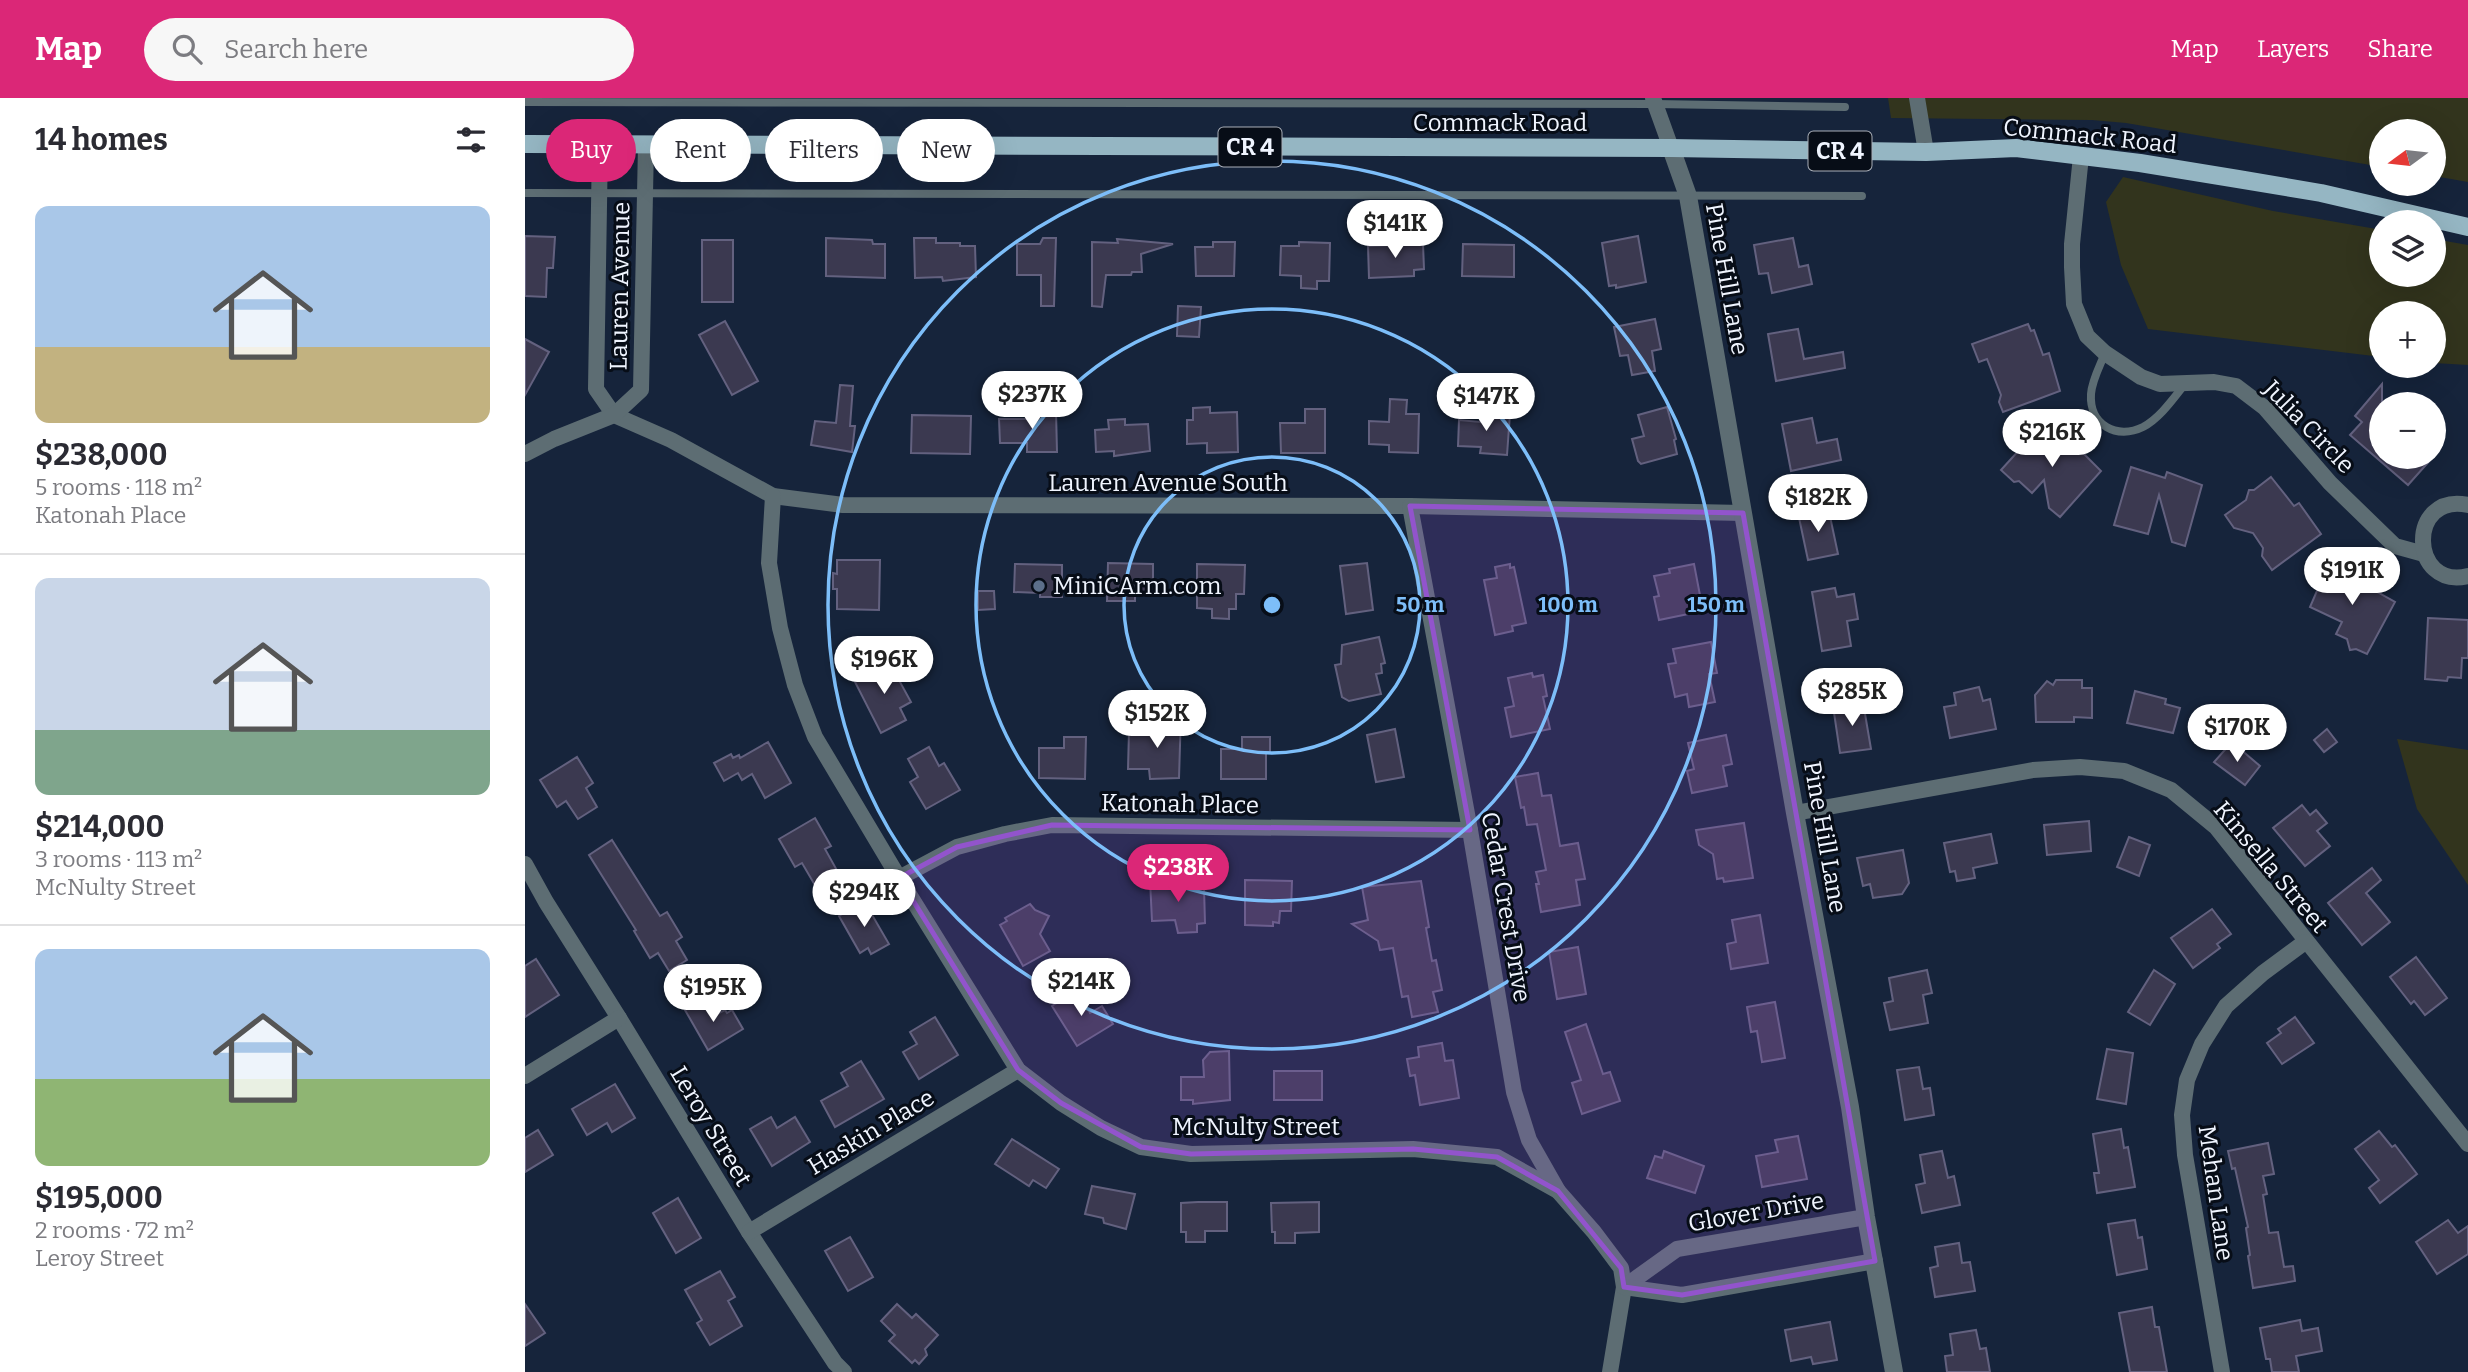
<!DOCTYPE html>
<html lang="en">
<head>
<meta charset="utf-8">
<style>
  body { margin:0; font-family:Bitter,serif; background:#f7f7f7; color:#2b2b33; height:100vh; display:flex; flex-direction:column; font-size:26px; white-space:nowrap }
  * { box-sizing:border-box; margin:0 }
  p { font-size:23px; color:#7c7c81 }
  .icon { flex:none; width:38px; height:38px; fill:none; stroke:currentColor; stroke-width:2; stroke-linecap:round; stroke-linejoin:round }
  .map { position:relative; flex:1; overflow:hidden }
  .sheet { display:flex; flex-direction:column; background:#fff; width:525px }
  .sheet>* { flex:none }
  .hud { position:absolute; left:21px; top:21px; width:665px; height:63px; display:flex; gap:14px }
  .needle { width:46px; rotate:255deg }
  .tools { position:absolute; left:1844px; top:21px; display:grid; gap:14px }
  .tools a { display:grid; place-items:center; width:77px; height:77px; border-radius:50%; background:#fff; box-shadow:0 7px 28px #0002; font-size:35px }
  .price { position:absolute; translate:-50% -60px; padding:0 16px; border-radius:24px; background:#fff; color:#222; font-size:23px; line-height:46px; filter:drop-shadow(0 2px 4px #0008) }
  .price::after { content:''; position:absolute; left:50%; top:42px; width:21px; height:16px; margin-left:-10px; background:inherit; clip-path:polygon(0 0,100% 0,50% 100%) }
  .price.active { background:#db2777; color:#fff }
  ul { padding:0; list-style:none }
  li { display:grid; align-content:center; gap:14px; height:371px; padding:0 35px }
  li+li { border-top:2px solid #e1e1e2 }
  li span { display:grid; place-items:center; height:217px; border-radius:14px; color:#555 }
  li>.icon { margin-inline-start:auto }
  span .icon { width:126px; height:126px; fill:#fffc; stroke-width:1 }
  li b { font-size:30px }
  h2 { display:flex; justify-content:space-between; align-items:center; height:84px; padding:0 35px; font-size:30px }
  .pill { padding:0 24px; border-radius:32px; background:#fff; box-shadow:0 7px 28px #0002; font-size:24px; line-height:63px }
  .pill.active { background:#db2777; color:#fff }
  header { display:flex; align-items:center; gap:42px; box-sizing:border-box; height:98px; padding:0 35px; background:#db2777; color:#fff }
  header strong { font-size:33px }
  nav { display:flex; gap:38px; margin-inline-start:auto; font-size:24px }
  .search { width:490px; height:63px; background:#f7f7f7; display:flex; align-items:center; gap:18px; box-sizing:border-box; padding:0 24px; border-radius:38px; color:#7c7c81; font-size:26px }
  main { display:flex; flex:1; min-height:0 }
  .map>svg:first-child { display:block }
</style>
</head>
<body>
<header>
<strong>Map</strong>
<div class="search"><svg class="icon" aria-label="search" viewBox="0 0 24 24"><circle cx="10" cy="10" r="6"/><path d="M15 15l6 6"/></svg>Search here</div>
<nav><a>Map</a><a>Layers</a><a>Share</a></nav>
</header>
<main>
<section class="sheet">
<h2>14 homes<svg class="icon" aria-label="filters" viewBox="0 0 24 24"><path d="M4 7h16M4 17h16"/><circle cx="9" cy="7" r="2"/><circle cx="15" cy="17" r="2"/></svg></h2>
<ul>
<li><span style="background:linear-gradient(#a9c7e8 65%,#c2b280 0)"><svg class="icon" aria-label="home" viewBox="0 0 24 24"><path d="M3 11l9-7 9 7M6 9v11h12V9"/></svg></span><div><b>$238,000</b><p>5 rooms · 118 m²</p><p>Katonah Place</p></div></li>
<li><span style="background:linear-gradient(#c9d6e8 70%,#7fa58c 0)"><svg class="icon" aria-label="home" viewBox="0 0 24 24"><path d="M3 11l9-7 9 7M6 9v11h12V9"/></svg></span><div><b>$214,000</b><p>3 rooms · 113 m²</p><p>McNulty Street</p></div></li>
<li><span style="background:linear-gradient(#a9c7e8 60%,#8fb573 0)"><svg class="icon" aria-label="home" viewBox="0 0 24 24"><path d="M3 11l9-7 9 7M6 9v11h12V9"/></svg></span><div><b>$195,000</b><p>2 rooms · 72 m²</p><p>Leroy Street</p></div></li>
</ul>
</section>
<div class="map">
<svg width="1943" height="1274" viewBox="0 0 1943 1274">
  <rect width="100%" height="100%" fill="#16243b"/>
  <!-- green -->
  <g fill="#32341d">
    <path d="M1363,0H1943V84L1909,78V33H1857V69L1601,25L1567,22L1366,20Z"/>
    <path d="M1598,79L1748,113L1857,132V177H1909V141L1943,147V267L1909,265V215H1857V259L1623,231L1596,167L1581,104Z"/>
    <path d="M1872,641L1943,652V787L1892,711Z"/>
  </g>
  <!-- building -->
  <g fill="#3b3950" stroke="#63617f" stroke-width="2">
    <path d="M0,138L30,139L28,170H22L21,199L0,198Z"/>
    <path d="M1113,138L1121,184L1091,190V187L1084,188L1077,145Z"/>
    <path d="M301,140L347,142L348,146H360V180L301,178Z"/>
    <path d="M389,140H411V145H435V148H450L451,179L418,183L417,179L390,180Z"/>
    <path d="M518,140H531L529,208H516V177H492V146H515Z"/>
    <path d="M1268,140L1274,169L1283,167L1287,186L1247,195L1243,175L1234,176L1229,147Z"/>
    <path d="M592,141L648,146L616,156L617,174H607L606,177H581L577,209L567,208V144L593,145Z"/>
    <rect x="177" y="142" width="31" height="62"/>
    <path d="M688,144H710L709,178H671L670,149H688Z"/>
    <path d="M774,144L805,145L804,183H792V191L776,190V178L755,177L756,148H774Z"/>
    <path d="M898,146L899,171L889,172V178L844,180L843,148Z"/>
    <path d="M938,146L989,147V179L937,178Z"/>
    <path d="M653,208L676,209L674,239L652,238Z"/>
    <path d="M1130,221L1136,251L1127,253L1130,273L1107,277L1103,257L1095,258L1089,229Z"/>
    <path d="M200,223L233,283L207,297L174,237Z"/>
    <path d="M1503,226L1506,233L1509,232L1518,257L1524,255L1535,293L1478,314L1474,304L1476,297L1462,261L1454,264L1447,246Z"/>
    <path d="M1273,231L1279,261L1318,254L1320,270L1251,283L1243,236Z"/>
    <path d="M0,241L24,254L0,297Z"/>
    <path d="M1857,286V359H1908L1883,387L1825,337L1837,324L1830,318Z"/>
    <path d="M315,287L328,288L325,328H330L327,354L286,347L290,323L311,325Z"/>
    <path d="M865,301L882,302L881,316H894L893,355L864,354V347L844,346V323L864,324Z"/>
    <path d="M685,309V315L712,314L713,354L682,355V345L662,346V322H668V310Z"/>
    <path d="M1142,309L1151,341L1149,342L1152,356L1116,366L1113,363L1107,341L1119,338L1113,317Z"/>
    <path d="M780,311H800V355H756L755,325H780Z"/>
    <path d="M503,313H531L532,354H502V345H475L474,321H503Z"/>
    <path d="M956,314L985,316L982,357L955,355L956,349L933,348L934,322L955,324Z"/>
    <path d="M387,317L446,318L445,356L386,355Z"/>
    <path d="M1287,320L1292,345L1312,341L1316,362L1266,373L1257,326Z"/>
    <path d="M600,321V327L623,326L625,353L589,358V353L571,354L570,332L584,331L583,322Z"/>
    <path d="M1517,327L1544,349L1548,345L1576,373L1535,419L1524,410L1519,382L1507,395L1494,383L1489,384L1476,372Z"/>
    <path d="M1606,369L1640,380L1642,374L1677,387L1660,448L1647,444L1634,397L1623,436L1589,427Z"/>
    <path d="M1746,379L1769,408L1774,405L1796,436L1747,472L1737,458L1738,450L1728,435L1709,430L1700,417L1721,402L1724,392H1729Z"/>
    <path d="M1303,409L1313,456L1283,462L1273,415Z"/>
    <path d="M312,462H355L354,512L312,511V491H308V475L312,476Z"/>
    <path d="M583,465L628,466V497L610,496V503H582Z"/>
    <path d="M842,465L848,512L821,516L815,468Z"/>
    <path d="M1804,465L1840,482L1838,486L1870,504L1842,556L1831,551L1825,552L1822,541L1811,536L1817,524L1785,509Z"/>
    <path d="M490,466L537,467V499H515V495L489,494Z"/>
    <path d="M672,466L720,467L719,496H711V511H704V521L687,520V511L672,510Z"/>
    <path d="M985,466V470L989,469L1001,525L987,528L988,533L970,537L959,482L972,480L970,469Z"/>
    <path d="M1169,466L1178,513L1134,522L1129,499L1134,498L1129,478L1145,475L1144,471Z"/>
    <path d="M1310,490L1312,499L1329,496L1333,521L1322,523L1326,548L1297,553L1287,494Z"/>
    <path d="M453,493H469L470,511L453,512Z"/>
    <path d="M1903,520L1943,522V560H1937L1936,580L1923,579L1922,583L1900,581Z"/>
    <path d="M854,539L860,565L856,566L857,575L851,576L856,596L824,603L817,599L810,567L816,566L817,547Z"/>
    <path d="M1186,544L1192,575L1184,576L1190,604L1164,609L1162,596L1150,599L1143,566L1151,565L1148,551Z"/>
    <path d="M364,564L386,604L375,610L381,622L356,635L329,582Z"/>
    <path d="M1007,575L1008,579L1018,577L1022,598L1018,599L1025,631L986,639L980,610L989,608L983,580Z"/>
    <path d="M1531,582H1557V590H1567V620L1549,619V624H1511L1510,597L1522,583L1528,587Z"/>
    <path d="M1454,589L1458,603L1465,601L1471,631L1425,640L1419,609L1431,607L1429,595Z"/>
    <path d="M1610,593L1641,601L1640,606L1655,610L1648,635L1602,625Z"/>
    <path d="M1338,604L1346,651L1315,655L1308,608Z"/>
    <path d="M656,615L654,680L625,681L624,671H603L604,633H619L631,628H637Z"/>
    <path d="M870,631L879,679L851,684L842,637Z"/>
    <path d="M1802,631L1812,644L1799,654L1789,642Z"/>
    <path d="M1201,637L1207,666L1198,668L1202,688L1167,695L1162,673L1169,671L1163,645Z"/>
    <path d="M539,639H561L560,681L514,680V650H539Z"/>
    <path d="M717,639H745V654H741V681H696V651H717Z"/>
    <path d="M243,644L266,685L240,700L227,676L217,682L213,675L199,683L189,665L206,656L208,660L214,657L215,660Z"/>
    <path d="M1707,644L1735,668L1720,687L1689,664Z"/>
    <path d="M404,649L414,668L419,665L435,692L401,711L385,684L393,679L383,661Z"/>
    <path d="M52,659L68,685L61,690L72,709L53,721L41,703L32,709L15,682Z"/>
    <path d="M1013,675L1017,698L1026,697L1035,748L1053,745L1060,781L1051,782L1055,807L1016,814L1011,786H1014L1011,774L1021,772L1012,726L1002,727L999,709L996,710L990,679Z"/>
    <path d="M1777,707L1785,717L1791,712L1802,725L1792,733L1805,748L1780,768L1748,730Z"/>
    <path d="M290,720L306,748L300,751L314,776L291,789L277,765L270,769L254,741Z"/>
    <path d="M1564,723L1566,753L1522,757L1519,727Z"/>
    <path d="M1219,725L1228,780L1199,784L1198,780L1192,781L1188,756L1174,747L1171,732Z"/>
    <path d="M1466,736L1472,765L1448,770L1450,780L1432,783L1430,773L1425,774L1419,745Z"/>
    <path d="M1604,739L1625,747L1614,778L1592,769Z"/>
    <path d="M87,742L135,818L142,814L157,839L151,843L162,862L144,873L133,855L125,860L109,833L111,832L64,757Z"/>
    <path d="M1378,752L1384,785L1377,796L1348,800L1345,786L1338,788L1332,760Z"/>
    <path d="M1847,770L1856,782L1841,795L1865,824L1837,847L1803,805Z"/>
    <path d="M656,780L657,791L679,790L680,825L672,826V834L653,835L650,822L627,823L625,782Z"/>
    <path d="M720,782L767,783L766,813H755L754,825L748,824V828L720,827Z"/>
    <path d="M896,783L904,829L901,830L907,863L911,862L917,892L908,894L913,914L887,919L883,898L877,899L868,850L855,852L853,843L827,826L843,822L837,789Z"/>
    <path d="M339,803L364,846L346,856L343,850L335,855L314,818Z"/>
    <path d="M505,806L510,812L524,818L515,836L525,853L498,868L475,827L482,823L480,820Z"/>
    <path d="M1687,811L1706,836L1692,846L1695,850L1668,870L1646,840Z"/>
    <path d="M1235,817L1243,865L1206,871L1202,846L1211,844L1207,822Z"/>
    <path d="M1053,849L1061,896L1032,901L1024,854Z"/>
    <path d="M1891,859L1922,900L1900,917L1889,903L1886,906L1865,879Z"/>
    <path d="M11,861L34,897L0,919V868Z"/>
    <path d="M1402,872L1407,895L1398,897L1403,925L1365,932L1359,905L1368,903L1364,880Z"/>
    <path d="M1629,872L1650,886L1625,927L1603,914Z"/>
    <path d="M552,892L565,915L577,908L588,926L552,948L527,908Z"/>
    <path d="M180,900L190,917L200,912L202,915L207,912L218,931L183,952L160,912Z"/>
    <path d="M1250,904L1260,960L1237,964L1232,933L1226,934L1222,909Z"/>
    <path d="M410,919L433,957L394,981L378,954L392,946L385,934Z"/>
    <path d="M1770,919L1789,945L1757,966L1742,945L1756,935L1753,931Z"/>
    <path d="M1061,926L1078,976L1085,974L1095,1003L1057,1016L1047,985L1056,982L1040,934Z"/>
    <path d="M917,945L920,963L928,962L934,1000L895,1007L890,977L885,978L882,961L894,959L893,949Z"/>
    <path d="M1582,951L1608,955L1601,1006L1572,1001Z"/>
    <path d="M704,953L705,1002L668,1006V1002H656V979H679L678,962L685,954Z"/>
    <path d="M336,963L359,1001L310,1029L296,1003L323,988L316,975Z"/>
    <path d="M1394,969L1398,991L1405,990L1409,1017L1380,1022L1372,972Z"/>
    <rect x="749" y="973" width="48" height="29"/>
    <path d="M90,986L110,1020L87,1034L82,1025L62,1037L47,1011Z"/>
    <path d="M246,1019L252,1030L270,1019L285,1044L247,1068L225,1031Z"/>
    <path d="M1596,1031L1599,1050L1603,1049L1610,1089L1572,1095L1569,1075H1574L1568,1036Z"/>
    <path d="M13,1032L28,1057L0,1074V1040Z"/>
    <path d="M1854,1033L1867,1049L1870,1047L1892,1076L1855,1105L1844,1090L1854,1082L1830,1051Z"/>
    <path d="M1273,1038L1282,1081L1237,1089L1231,1058L1253,1054L1250,1042Z"/>
    <path d="M487,1041L534,1071L521,1090L508,1082L504,1088L470,1066Z"/>
    <path d="M1743,1045L1749,1076L1738,1078L1742,1096L1738,1097L1744,1135L1753,1134L1759,1169L1768,1168L1770,1183L1728,1190L1723,1158L1725,1157L1721,1130L1723,1129L1710,1070L1707,1071L1703,1053Z"/>
    <path d="M1139,1053L1179,1068L1170,1095L1122,1080L1130,1058L1137,1060Z"/>
    <path d="M1417,1053L1423,1080L1429,1078L1435,1107L1397,1115L1391,1087L1400,1085L1395,1057Z"/>
    <path d="M567,1088L610,1096L601,1131L579,1125L578,1120L560,1116Z"/>
    <path d="M153,1100L176,1140L151,1155L128,1115Z"/>
    <path d="M673,1104H702V1133H680V1144H661V1134H656V1105Z"/>
    <path d="M794,1104V1134L770,1135V1145H750V1134H747L746,1105Z"/>
    <path d="M1610,1122L1613,1140L1617,1139L1622,1171L1592,1177L1583,1126Z"/>
    <path d="M1923,1122L1933,1135L1943,1128V1156L1912,1176L1891,1144Z"/>
    <path d="M325,1139L348,1179L323,1193L300,1153Z"/>
    <path d="M1434,1145L1437,1165L1445,1164L1450,1193L1410,1199L1405,1170L1413,1168L1410,1149Z"/>
    <path d="M195,1173L210,1199L203,1203L217,1228L185,1247L172,1225L177,1222L160,1192Z"/>
    <path d="M0,1206L20,1235L0,1248Z"/>
    <path d="M372,1206L387,1220L391,1216L413,1237L400,1251L402,1257L394,1266L390,1262L387,1265L364,1243L370,1237L356,1223Z"/>
    <path d="M1627,1209L1630,1229H1634L1642,1274H1605L1594,1215Z"/>
    <path d="M1775,1222L1777,1233L1793,1230L1797,1253L1771,1258L1774,1274H1747L1745,1261H1741L1735,1230Z"/>
    <path d="M1305,1224L1312,1262L1288,1266L1286,1259L1266,1263L1260,1232Z"/>
    <path d="M1451,1232L1455,1251L1461,1250L1465,1274H1422L1420,1258L1428,1257L1425,1236Z"/>
  </g>
  <g fill="none" stroke-linecap="round" stroke-linejoin="round">
    <!-- service -->
    <g stroke="#5d6d73" stroke-width="8">
      <path d="M0,4L1130,6L1320,9"/>
      <path d="M0,95L1337,98"/>
      <path d="M1580,255C1575,268 1567,282 1566,296C1564,327 1592,342 1618,329C1635,320 1648,301 1660,286"/>
    </g>
    <!-- minor -->
    <g stroke="#5d6d73" stroke-width="16">
      <path d="M1128,0L1146,50"/>
      <path d="M1392,0L1401,54"/>
      <path d="M75,47L71,291L89,317"/>
      <path d="M1556,58L1547,146V169L1549,206L1562,238L1580,255L1616,279L1635,286L1689,284L1711,288L1740,310L1805,385L1870,448L1899,456"/>
      <path d="M89,317L146,342L248,398L318,407L885,408L1218,415"/>
      <path d="M0,356L29,341L89,317L116,292L121,47"/>
      <path d="M248,398L244,465L255,530L270,587L290,639L374,780L493,972L536,1005L576,1030L616,1049L666,1056L888,1051L972,1059L1033,1093"/>
      <path d="M1943,407C1882,394 1884,492 1943,478"/>
      <path d="M885,408L945,732L989,994L1004,1042L1033,1093L1069,1134L1096,1170L1099,1189L1085,1274"/>
      <path d="M1270,715L1508,672L1555,669L1599,673L1646,692L1691,729L1943,1046"/>
      <path d="M0,766L21,804L94,920L224,1134L310,1265L319,1274"/>
      <path d="M374,780L432,749L480,736L527,727L945,732"/>
      <path d="M0,978L94,920"/>
      <path d="M224,1134L493,972"/>
      <path d="M1099,1189L1152,1151L1341,1119"/>
      <path d="M1099,1189L1157,1197L1350,1163"/>
      <path d="M1697,1274L1660,1057L1657,1017L1662,982L1677,946L1701,908L1738,875L1780,844"/>
    </g>
    <!-- tertiary -->
    <path stroke="#5d6d73" stroke-width="18" d="M1146,50L1163,98L1270,715L1325,1009L1341,1119L1369,1274"/>
    <!-- primary -->
    <path stroke="#95b6c3" stroke-width="18" d="M0,46L1146,50L1401,54L1491,50L1615,65L1713,81L1796,95L1943,129"/>
  </g>
  <!-- marked area -->
  <path fill="#9254cc" fill-opacity="0.2" stroke="#9254cc" stroke-width="5" stroke-linejoin="round" d="M885,408L1218,415L1350,1163L1157,1197L1099,1189L1096,1170L1033,1093L972,1059L888,1051L666,1056L616,1049L536,1005L493,972L374,780L432,749L527,727L945,732Z"/>
  <!-- distance rings -->
  <g fill="none" stroke="#7dbef9" stroke-width="3.5">
    <circle cx="747" cy="507" r="148"/>
    <circle cx="747" cy="507" r="296"/>
    <circle cx="747" cy="507" r="444"/>
  </g>
  <!-- markers -->
  <circle fill="#5c6f8a" stroke="#070d17" stroke-width="2.5" cx="514" cy="488" r="7"/>
  <g text-anchor="middle" dominant-baseline="central" stroke-width="6" stroke-linejoin="round" paint-order="stroke">
    <!-- shield labels -->
    <g fill="#070d17" stroke="#aaafb9" stroke-width="2">
      <rect x="693.5" y="29.5" width="63" height="39" rx="5"/>
      <rect x="1283.5" y="33.5" width="63" height="39" rx="5"/>
    </g>
    <g font-size="23" font-weight="bold" fill="#f0f5ff">
      <text x="725" y="49">CR 4</text>
      <text x="1315" y="53">CR 4</text>
    </g>
    <!-- street labels -->
    <g font-size="24" fill="#f0f5ff" stroke="#070d17">
      <text x="975" y="25">Commack Road</text>
      <text transform="translate(1565 38) rotate(6)">Commack Road</text>
      <text transform="translate(1202 181) rotate(80)">Pine Hill Lane</text>
      <text transform="translate(95 188) rotate(-89)">Lauren Avenue</text>
      <text transform="translate(1784 329) rotate(46)">Julia Circle</text>
      <text x="643" y="385">Lauren Avenue South</text>
      <text transform="translate(655 706) rotate(1)">Katonah Place</text>
      <text transform="translate(1300 739) rotate(80)">Pine Hill Lane</text>
      <text transform="translate(1746 769) rotate(50)">Kinsella Street</text>
      <text transform="translate(981 809) rotate(80)">Cedar Crest Drive</text>
      <text transform="translate(186 1028) rotate(59)">Leroy Street</text>
      <text x="731" y="1029">McNulty Street</text>
      <text transform="translate(346 1034) rotate(-31)">Haskin Place</text>
      <text transform="translate(1691 1095) rotate(82)">Mehan Lane</text>
      <text transform="translate(1231 1114) rotate(-10)">Glover Drive</text>
    </g>
    <!-- poi labels -->
    <g font-size="24" fill="#f0f5ff" stroke="#070d17" text-anchor="start">
      <text x="528" y="488">MiniCArm.com</text>
    </g>
  </g>
  <circle cx="747" cy="507" r="10" fill="#7dbef9" stroke="#070d17" stroke-width="3.5"/>
  <g font-size="21" text-anchor="middle" font-weight="bold" fill="#7dbef9" stroke="#070d17" stroke-width="6" stroke-linejoin="round" paint-order="stroke">
    <text x="895" y="514">50 m</text>
    <text x="1043" y="514">100 m</text>
    <text x="1191" y="514">150 m</text>
  </g>
</svg>
<div class="tools">
<a><svg class="needle" viewBox="-14 -14 28 28"><path d="M0-13l5 13h-10z" fill="#e53935"/><path d="M0 13l5-13h-10z" fill="#7c7c81"/></svg></a>
<a><svg class="icon" aria-label="layers" viewBox="0 0 24 24"><path d="M12 4l9 5-9 5-9-5zM3 14l9 5 9-5"/></svg></a>
<a>+</a>
<a>−</a>
</div>
<b class="price" style="left:870px;top:162px">$141K</b>
<b class="price" style="left:507px;top:333px">$237K</b>
<b class="price" style="left:961px;top:335px">$147K</b>
<b class="price" style="left:1527px;top:371px">$216K</b>
<b class="price" style="left:1293px;top:436px">$182K</b>
<b class="price" style="left:1827px;top:509px">$191K</b>
<b class="price" style="left:359px;top:598px">$196K</b>
<b class="price" style="left:1327px;top:630px">$285K</b>
<b class="price" style="left:632px;top:652px">$152K</b>
<b class="price" style="left:1712px;top:666px">$170K</b>
<b class="price active" style="left:653px;top:806px">$238K</b>
<b class="price" style="left:339px;top:831px">$294K</b>
<b class="price" style="left:556px;top:920px">$214K</b>
<b class="price" style="left:188px;top:926px">$195K</b>
<div class="hud">
<a class="pill active">Buy</a>
<a class="pill">Rent</a>
<a class="pill">Filters</a>
<a class="pill">New</a>
</div>
</div>
</main>
</body>
</html>
